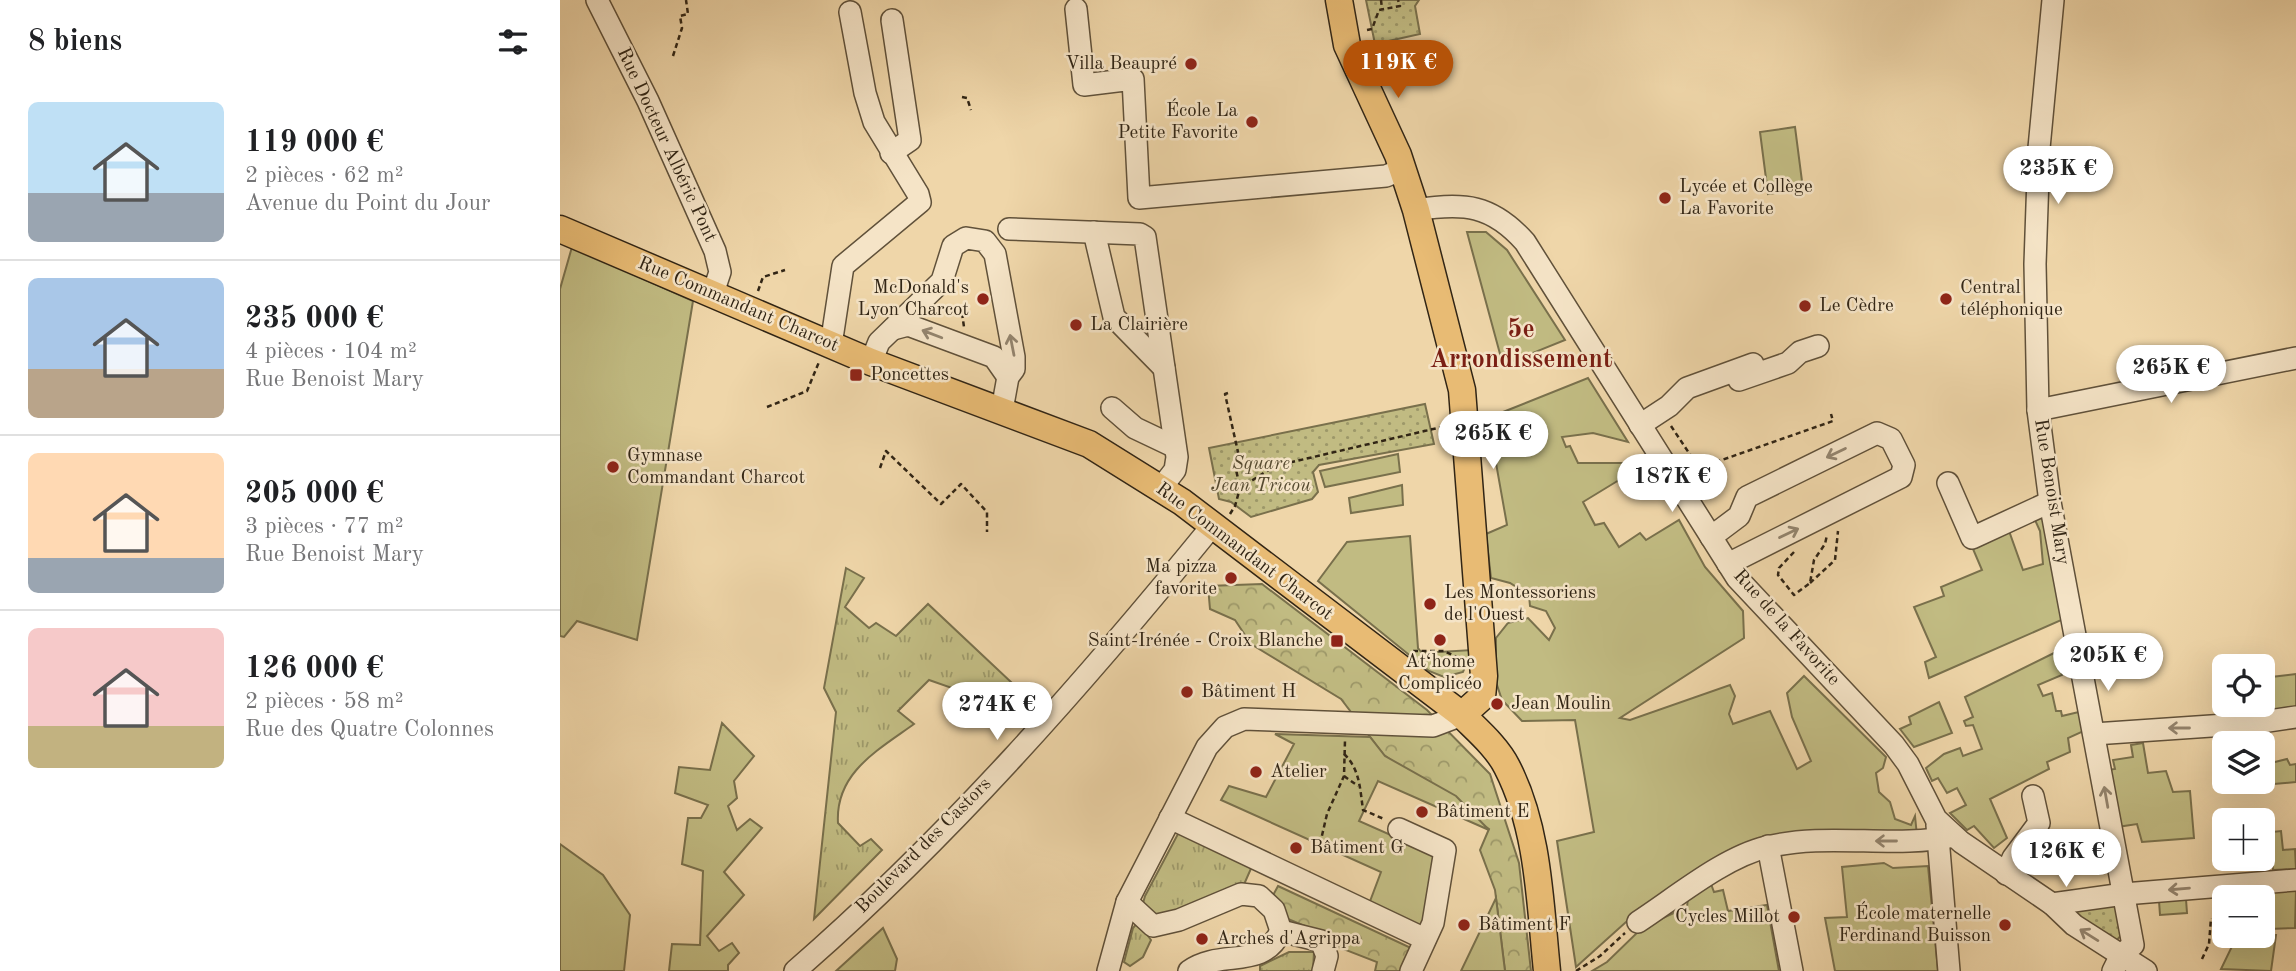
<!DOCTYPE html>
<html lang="fr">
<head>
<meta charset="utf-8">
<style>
  body { margin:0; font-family:"Old Standard TT",serif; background:#f6f6f6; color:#202124; height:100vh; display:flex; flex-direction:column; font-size:26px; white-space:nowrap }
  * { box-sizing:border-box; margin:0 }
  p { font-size:23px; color:#757577 }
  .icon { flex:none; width:38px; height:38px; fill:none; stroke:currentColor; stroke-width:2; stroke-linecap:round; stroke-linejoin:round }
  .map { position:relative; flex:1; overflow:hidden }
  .side { display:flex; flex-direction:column; background:#fff; width:560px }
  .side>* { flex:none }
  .buttons { position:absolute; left:1652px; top:654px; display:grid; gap:14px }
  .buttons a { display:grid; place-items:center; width:63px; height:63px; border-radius:10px; background:#fff; box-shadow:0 7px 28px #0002; font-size:35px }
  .price { position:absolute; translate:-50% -60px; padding:0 16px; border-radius:24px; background:#fff; color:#222; font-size:23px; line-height:46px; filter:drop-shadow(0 2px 4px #0008) }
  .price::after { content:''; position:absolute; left:50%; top:42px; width:21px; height:16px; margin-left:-10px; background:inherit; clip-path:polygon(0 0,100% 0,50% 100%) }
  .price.active { background:#b45309; color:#fff }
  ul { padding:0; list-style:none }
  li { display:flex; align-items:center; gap:21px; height:175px; padding:0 28px }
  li+li { border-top:2px solid #e0e0e0 }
  li span { display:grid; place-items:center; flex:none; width:196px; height:140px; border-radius:10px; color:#555 }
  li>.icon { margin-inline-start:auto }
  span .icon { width:84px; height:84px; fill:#fffc; stroke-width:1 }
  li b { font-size:30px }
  h2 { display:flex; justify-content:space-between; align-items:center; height:84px; padding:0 28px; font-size:30px }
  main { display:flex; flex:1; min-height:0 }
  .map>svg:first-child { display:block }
</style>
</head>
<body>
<main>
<section class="side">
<h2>8 biens<svg class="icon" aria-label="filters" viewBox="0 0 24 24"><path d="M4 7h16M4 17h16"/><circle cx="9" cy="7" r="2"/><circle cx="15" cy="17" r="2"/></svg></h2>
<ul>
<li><span style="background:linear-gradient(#bfe0f5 65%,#9aa5b1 0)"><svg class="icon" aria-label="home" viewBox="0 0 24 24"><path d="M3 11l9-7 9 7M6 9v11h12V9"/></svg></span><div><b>119 000 €</b><p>2 pièces · 62 m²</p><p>Avenue du Point du Jour</p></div></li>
<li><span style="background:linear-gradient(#a9c7e8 65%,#b9a48a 0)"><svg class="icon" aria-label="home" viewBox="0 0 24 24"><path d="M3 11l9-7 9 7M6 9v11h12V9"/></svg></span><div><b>235 000 €</b><p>4 pièces · 104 m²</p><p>Rue Benoist Mary</p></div></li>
<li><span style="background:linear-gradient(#ffd9b3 75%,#9aa5b1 0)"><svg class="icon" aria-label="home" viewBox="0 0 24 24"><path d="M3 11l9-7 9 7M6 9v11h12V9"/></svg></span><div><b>205 000 €</b><p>3 pièces · 77 m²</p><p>Rue Benoist Mary</p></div></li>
<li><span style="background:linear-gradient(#f6c9c9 70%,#c2b280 0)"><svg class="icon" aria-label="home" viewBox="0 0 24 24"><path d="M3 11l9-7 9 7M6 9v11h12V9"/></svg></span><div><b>126 000 €</b><p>2 pièces · 58 m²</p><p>Rue des Quatre Colonnes</p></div></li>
</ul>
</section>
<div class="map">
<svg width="1736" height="971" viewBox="0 0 1736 971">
  <defs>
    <pattern id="grass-tufts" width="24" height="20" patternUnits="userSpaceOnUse" patternTransform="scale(1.75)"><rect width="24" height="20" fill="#c1bb82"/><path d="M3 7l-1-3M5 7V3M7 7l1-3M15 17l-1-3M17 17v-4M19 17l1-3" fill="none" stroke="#9d9869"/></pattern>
    <pattern id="forest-crowns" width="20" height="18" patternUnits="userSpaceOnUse" patternTransform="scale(1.75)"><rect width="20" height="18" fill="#c1bb82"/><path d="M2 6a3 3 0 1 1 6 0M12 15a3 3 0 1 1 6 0" fill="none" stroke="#9d9869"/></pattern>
    <pattern id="park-dots" width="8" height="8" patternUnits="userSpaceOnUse" patternTransform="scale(1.75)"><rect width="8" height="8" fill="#c1bb82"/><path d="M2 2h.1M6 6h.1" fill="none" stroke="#9d9869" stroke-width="1.8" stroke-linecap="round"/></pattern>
  </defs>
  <rect width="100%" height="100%" fill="#efd6a9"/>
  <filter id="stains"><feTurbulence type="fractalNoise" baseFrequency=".00286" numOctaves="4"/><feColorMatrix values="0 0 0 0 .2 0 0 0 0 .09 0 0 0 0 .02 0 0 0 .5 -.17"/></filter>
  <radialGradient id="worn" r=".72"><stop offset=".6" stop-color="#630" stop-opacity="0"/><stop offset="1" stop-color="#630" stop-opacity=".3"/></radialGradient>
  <!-- grass -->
  <g fill="url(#grass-tufts)" stroke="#79704c" stroke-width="2">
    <path d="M286,568L304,578L285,607L309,628L316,623L336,636L368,604L469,699L436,732L395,689L369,680L338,711L354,724C318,750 275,773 278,823L300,846L311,839L322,850L254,919L276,712L264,688Z"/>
    <path d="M619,832L693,864L682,889L629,911L589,917L582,907L585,896Z"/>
    <path d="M578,922L591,940L583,957L570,966L564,962L573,928Z"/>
    <path d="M729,952H754L753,971H700V966Z"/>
  </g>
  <!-- forest -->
  <g fill="url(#forest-crowns)" stroke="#79704c" stroke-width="2">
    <path d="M702,584L867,710L930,774L959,863L971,971H945L935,890L920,850L929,829L824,755L781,699L691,644L675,620L650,609L648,586Z"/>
    <path d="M718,886L851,948L840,971H815L817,962L778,947L762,933L728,919L711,899Z"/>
  </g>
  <!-- park -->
  <g fill="url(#park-dots)" stroke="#79704c" stroke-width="2">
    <path d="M806,0H859L855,6L860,34L815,44Z"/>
    <path d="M865,404L874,444L759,465L753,472L758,492L752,499L691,517L671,502L659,499L649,448Z"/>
    <path d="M1561,904L1566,930L1556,941L1516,916V911Z"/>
  </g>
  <!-- garden -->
  <g fill="#c1bb82" stroke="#79704c" stroke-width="2">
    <path d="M1235,127L1243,189L1208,194L1200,132Z"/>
    <path d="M907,232H926L947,250L1005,340L943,365Z"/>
    <path d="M12,247L133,301L77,640L17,621L4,637L0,636V289Z"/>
    <path d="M1028,378L1068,442L1033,433L1002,437L1006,447L1010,446L1018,463H1067L1077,458L1082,466L1023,502L1035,525L1044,523L1059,547L1080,533L1086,540L1119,520L1145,567L1183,611L1184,638L1060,718L1070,720L1170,685L1175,696L1169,714L1173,724L1210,711L1237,769L1251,761L1232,717L1227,693L1244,676L1326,757L1323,768L1316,773L1319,792L1330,802L1335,819L1351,825L1355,816L1357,836L1176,851L1066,922L1016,967L997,841L1034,832L1015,720L962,721L942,700L936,682V638L948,623L968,618L989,640L995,628L986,611L970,606L969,595L950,583L931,578L926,534L947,525L928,418Z"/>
    <path d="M838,454L840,472L765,487L760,471Z"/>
    <path d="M842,485L843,505L791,513L789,498Z"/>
    <path d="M1488,513L1506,618L1369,678L1365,662L1376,657L1354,607L1384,596L1381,587L1422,570L1413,549L1449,531L1463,570L1483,564L1480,531L1475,520Z"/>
    <path d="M850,536L858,648L862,653L912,650L903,672L884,677L869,671L758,581L787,542Z"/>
    <path d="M1496,652L1502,675L1478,685L1483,696L1492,693L1496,711H1501L1502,716L1523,711L1526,730L1508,738L1510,752L1487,762L1489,769L1430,799L1447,838L1434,848L1414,826L1407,830L1390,813L1406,805L1397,788L1387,793L1378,778L1372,781L1366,768L1384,754L1400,748L1403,756L1422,749L1413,725L1406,726L1404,721L1413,717L1405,697Z"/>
    <path d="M1736,674V714L1677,718L1676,705H1703V678Z"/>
    <path d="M1379,702L1392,733L1354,747L1340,729L1351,724L1349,717Z"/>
    <path d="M162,723L194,756L174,781L177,798L168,806L177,830L190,819L202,828L164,872L184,895L147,936L159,951L172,943L179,953L168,965V971H109L112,944L140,945L143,871L122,864L128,818H141L148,805L115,793L119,767L150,770Z"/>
    <path d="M715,734L810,737L825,756L896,796L929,830L818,781L799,821L876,855L863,931L809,904L821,872L661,800L669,786L706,797L734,744Z"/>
    <path d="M1583,743L1588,773L1606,771L1613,792L1630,791L1634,838L1582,842L1577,824L1557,827L1547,770L1555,769L1553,760L1573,757L1571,745Z"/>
    <path d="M1703,753L1707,764L1727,759L1730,765L1736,764V782L1668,788L1667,782H1703Z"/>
    <path d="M1721,831L1723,850L1735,849L1736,869L1713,870L1712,857L1704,858L1703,833Z"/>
    <path d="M0,844L43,875L70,915L64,971H0Z"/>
    <path d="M1324,863L1333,868L1368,866L1378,971H1275L1265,918L1287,917L1282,867Z"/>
    <path d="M1151,884L1154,892L1163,890L1168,911L1207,905L1219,971H1032L1047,962L1083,927L1127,907L1128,898Z"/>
    <path d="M1736,890L1735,928L1709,929L1706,893Z"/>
    <path d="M936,898L945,971H901Z"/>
    <path d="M1626,899L1627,913L1600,915L1599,901Z"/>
    <path d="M323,928L337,959L335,971H276Z"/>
    <path d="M1716,935L1711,971L1661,969L1677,936Z"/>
  </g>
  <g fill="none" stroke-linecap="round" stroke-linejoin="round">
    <!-- minor casing -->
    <g stroke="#60513a" stroke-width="24">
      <g id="minor">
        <path d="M37,0L88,101L155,251L160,272L153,293"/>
        <path d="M1493,0L1479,148L1475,264L1478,410L1490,502L1573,945L1561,955L1553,971"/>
        <path d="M516,9L524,85L573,79L579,198L826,176L843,169"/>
        <path d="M331,153L350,140L332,20"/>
        <path d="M856,210C904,202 932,205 965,242L1177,578L1334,745L1348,764L1376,819L1401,842L1492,904L1514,925L1586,971"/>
        <path d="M449,229L580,234L585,237L617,457L615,470L601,488"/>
        <path d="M534,232L554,317L604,368"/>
        <path d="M333,329L348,325L434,357L448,377"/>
        <path d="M271,345L283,266L360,202L358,194L314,122L305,93L290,12"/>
        <path d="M311,362L319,342L382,281L393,246L406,238L425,241L435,254L454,357V369L448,377L442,410"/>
        <path d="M1179,380L1228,363L1240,352L1258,346"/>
        <path d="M552,408L575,428L615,447"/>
        <path d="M1478,410L1736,358"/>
        <path d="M1080,425L1109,406L1127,388L1193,364"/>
        <path d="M1388,483L1412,538L1490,502"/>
        <path d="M1151,537L1179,516L1187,497L1317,433L1331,439L1344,465L1341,477L1168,564"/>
        <path d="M1534,734L1695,723L1736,717"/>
        <path d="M610,818L865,939"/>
        <path d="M1377,825L1389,971"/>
        <path d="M839,829L885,850L873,923L851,971"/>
        <path d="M1208,846L1232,971"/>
        <path d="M1446,874L1453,858L1479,823L1473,796"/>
        <path d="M567,902L593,926L619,920L681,894L699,896L714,910L721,931L761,941L767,956L763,971"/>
        <path d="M1492,904L1564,894L1736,880"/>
        <path d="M1078,922C1115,898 1164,857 1207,847C1269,832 1333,849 1394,836"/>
        <path d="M235,971C388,838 524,683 652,526"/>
        <path d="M548,971L567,902L647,747L665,727L684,719L873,726L902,715"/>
        <path d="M629,971C662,948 702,971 721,931"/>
      </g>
    </g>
    <!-- major casing -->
    <g stroke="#312515" stroke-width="29">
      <g id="major">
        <path d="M779,0L787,45L838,155L856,210L902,390L924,676L922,697L902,715"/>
        <path d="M0,229L311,362L529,444L622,502L902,715C918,731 937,747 947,767C979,829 980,904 987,971"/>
      </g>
    </g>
    <!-- path -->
    <g stroke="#312515" stroke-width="2.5" stroke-dasharray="5 3.5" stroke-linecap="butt">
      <path d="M821,0L822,9"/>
      <path d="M807,30L812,29L819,10L840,6L838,0"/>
      <path d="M113,56L122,28L120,16L128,14L126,0"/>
      <path d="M402,97L407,98L411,110"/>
      <path d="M198,291L203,277L225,270"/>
      <path d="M402,313L404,327"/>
      <path d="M668,393L665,394L680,461L675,465L680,488"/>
      <path d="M207,407L247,391L259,362"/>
      <path d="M1111,426L1139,468L1273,421L1271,414"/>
      <path d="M320,468L326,451L381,504L401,484L427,512V532"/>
      <path d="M670,514L675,506L680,488L715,466L886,426"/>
      <path d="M1234,552L1219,568L1218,575L1234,595L1250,583L1254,560L1265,544L1267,535"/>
      <path d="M1250,583L1275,560L1278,531"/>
      <path d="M853,651H884L903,660"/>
      <path d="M784,754C800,769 800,789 803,810L824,819"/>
      <path d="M784,776L798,786"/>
      <path d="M760,844L767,814L784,776L785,740"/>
      <path d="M1642,959L1649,944L1651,918"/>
      <path d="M1016,971L1040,956L1065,933"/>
    </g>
    <!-- minor -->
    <use href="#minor" stroke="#f5e4c7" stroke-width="21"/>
    <!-- major -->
    <use href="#major" stroke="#e8bb74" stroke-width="26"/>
  </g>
  <!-- one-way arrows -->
  <defs><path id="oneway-shaft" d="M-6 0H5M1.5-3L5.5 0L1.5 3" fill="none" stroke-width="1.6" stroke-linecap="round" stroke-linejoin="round" transform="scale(1.75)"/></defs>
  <g stroke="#93846e">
    <use href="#oneway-shaft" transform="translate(372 334) rotate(-159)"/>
    <use href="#oneway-shaft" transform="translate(452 345) rotate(-101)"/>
    <use href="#oneway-shaft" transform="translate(1276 453) rotate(154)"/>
    <use href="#oneway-shaft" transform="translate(1229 533) rotate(-26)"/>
    <use href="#oneway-shaft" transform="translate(1619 728) rotate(180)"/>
    <use href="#oneway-shaft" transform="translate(1546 797) rotate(-100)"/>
    <use href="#oneway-shaft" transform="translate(1326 841) rotate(-180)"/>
    <use href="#oneway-shaft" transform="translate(1619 889) rotate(175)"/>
    <use href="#oneway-shaft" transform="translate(1529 935) rotate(-148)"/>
  </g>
  <!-- markers -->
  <g fill="#8f2418" stroke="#f5e4c7" stroke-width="2.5">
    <circle cx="631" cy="64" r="7"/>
    <circle cx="692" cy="122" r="7"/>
    <circle cx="1105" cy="198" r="7"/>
    <circle cx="423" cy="299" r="7"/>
    <circle cx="1386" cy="299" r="7"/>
    <circle cx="1245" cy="306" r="7"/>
    <circle cx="516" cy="325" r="7"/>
    <rect x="289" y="368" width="14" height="14" rx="3.5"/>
    <circle cx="53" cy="467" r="7"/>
    <circle cx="671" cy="578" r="7"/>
    <circle cx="870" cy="604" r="7"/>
    <circle cx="880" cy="640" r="7"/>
    <rect x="770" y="634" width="14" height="14" rx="3.5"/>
    <circle cx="627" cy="692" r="7"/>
    <circle cx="937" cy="704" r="7"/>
    <circle cx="696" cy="772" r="7"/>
    <circle cx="862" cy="812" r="7"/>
    <circle cx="736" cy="848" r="7"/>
    <circle cx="1234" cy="917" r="7"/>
    <circle cx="904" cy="925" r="7"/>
    <circle cx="1445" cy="925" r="7"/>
    <circle cx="642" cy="939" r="7"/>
  </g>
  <g text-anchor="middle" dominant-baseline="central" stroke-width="5" stroke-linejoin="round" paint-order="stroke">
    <!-- poi labels -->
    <g font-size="19" fill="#312515" stroke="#f5e4c7" text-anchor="start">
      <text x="617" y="64" text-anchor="end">Villa Beaupré</text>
      <text x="678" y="111" text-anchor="end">École La<tspan x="678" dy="22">Petite Favorite</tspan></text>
      <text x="1119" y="187">Lycée et Collège<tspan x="1119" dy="22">La Favorite</tspan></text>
      <text x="409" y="288" text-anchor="end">McDonald's<tspan x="409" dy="22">Lyon Charcot</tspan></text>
      <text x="1400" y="288">Central<tspan x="1400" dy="22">téléphonique</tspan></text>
      <text x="1259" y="306">Le Cèdre</text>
      <text x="530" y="325">La Clairière</text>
      <text x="310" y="375">Poncettes</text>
      <text x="67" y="456">Gymnase<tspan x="67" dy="22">Commandant Charcot</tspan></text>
      <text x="657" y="567" text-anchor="end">Ma pizza<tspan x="657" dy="22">favorite</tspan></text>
      <text x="884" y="593">Les Montessoriens<tspan x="884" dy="22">de l'Ouest</tspan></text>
      <text x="763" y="641" text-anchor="end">Saint-Irénée - Croix Blanche</text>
      <text x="880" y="662" text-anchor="middle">At‘home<tspan x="880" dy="22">Complicéo</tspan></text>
      <text x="641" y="692">Bâtiment H</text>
      <text x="951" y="704">Jean Moulin</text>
      <text x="710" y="772">Atelier</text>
      <text x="876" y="812">Bâtiment E</text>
      <text x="750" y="848">Bâtiment G</text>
      <text x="1431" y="914" text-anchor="end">École maternelle<tspan x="1431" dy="22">Ferdinand Buisson</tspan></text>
      <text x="1220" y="917" text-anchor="end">Cycles Millot</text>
      <text x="918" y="925">Bâtiment F</text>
      <text x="656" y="939">Arches d'Agrippa</text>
    </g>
    <!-- street labels -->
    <g font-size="19" fill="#312515" stroke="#f5e4c7">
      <text transform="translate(106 145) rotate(65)">Rue Docteur Albéric Pont</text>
      <text transform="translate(178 305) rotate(23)">Rue Commandant Charcot</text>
      <text transform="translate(1491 492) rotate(81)">Rue Benoist Mary</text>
      <text transform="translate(684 552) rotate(37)">Rue Commandant Charcot</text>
      <text transform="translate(1226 628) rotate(48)">Rue de la Favorite</text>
      <text transform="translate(364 846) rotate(-45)">Boulevard des Castors</text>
    </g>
    <!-- park labels -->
    <g font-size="19" font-style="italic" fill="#554a30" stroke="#f5e4c7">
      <text x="701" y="464">Square<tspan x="701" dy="22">Jean Tricou</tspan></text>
    </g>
    <!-- district labels -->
    <g font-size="26" font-weight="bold" fill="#7a1f14" stroke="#f5e4c7">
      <text x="961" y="330">5e<tspan x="961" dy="30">Arrondissement</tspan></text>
    </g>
  </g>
  <rect width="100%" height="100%" filter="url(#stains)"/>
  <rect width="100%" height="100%" fill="url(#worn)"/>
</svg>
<div class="buttons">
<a><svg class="icon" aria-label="locate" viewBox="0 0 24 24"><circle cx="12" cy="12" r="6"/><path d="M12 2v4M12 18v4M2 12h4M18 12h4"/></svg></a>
<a><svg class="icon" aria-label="layers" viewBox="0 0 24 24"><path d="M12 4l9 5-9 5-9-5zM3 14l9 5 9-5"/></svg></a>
<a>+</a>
<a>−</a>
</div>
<b class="price active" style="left:838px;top:100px">119K €</b>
<b class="price" style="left:1498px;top:206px">235K €</b>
<b class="price" style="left:1611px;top:405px">265K €</b>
<b class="price" style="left:933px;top:471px">265K €</b>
<b class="price" style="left:1112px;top:514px">187K €</b>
<b class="price" style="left:1548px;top:693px">205K €</b>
<b class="price" style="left:437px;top:742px">274K €</b>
<b class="price" style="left:1506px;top:889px">126K €</b>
</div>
</main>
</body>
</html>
